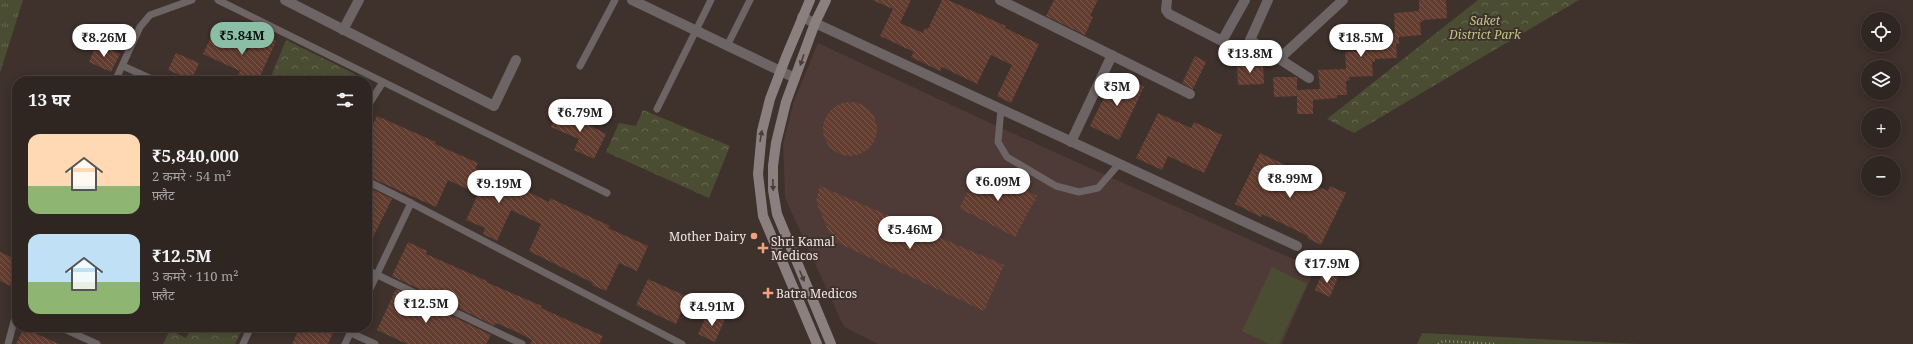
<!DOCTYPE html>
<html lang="hi">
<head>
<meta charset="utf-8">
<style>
  body { margin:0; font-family:"Noto Serif","Noto Sans Devanagari",serif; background:#372d2a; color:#f1f3f6; height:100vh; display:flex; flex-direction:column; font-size:15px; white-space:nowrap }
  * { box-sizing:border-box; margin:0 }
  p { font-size:13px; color:#a7a5a5 }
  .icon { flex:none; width:22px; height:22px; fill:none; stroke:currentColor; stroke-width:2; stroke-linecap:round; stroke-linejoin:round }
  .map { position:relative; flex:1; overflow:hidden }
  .details { position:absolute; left:12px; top:76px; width:360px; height:256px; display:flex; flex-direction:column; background:#2f2521; border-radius:16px; box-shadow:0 2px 10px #0003,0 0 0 1px #4a423f }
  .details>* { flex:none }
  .tools { position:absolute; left:1861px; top:12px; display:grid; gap:8px }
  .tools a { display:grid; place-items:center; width:40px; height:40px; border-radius:50%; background:#2f2521; box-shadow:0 2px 10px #0003,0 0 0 1px #4a423f; font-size:20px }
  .price { position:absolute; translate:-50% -34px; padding:0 9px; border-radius:14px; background:#fff; color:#222; font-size:13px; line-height:26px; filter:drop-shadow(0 1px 2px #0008) }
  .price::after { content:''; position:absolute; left:50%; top:24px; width:12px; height:9px; margin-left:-6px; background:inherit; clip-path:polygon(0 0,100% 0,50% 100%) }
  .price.current { background:#8abfa5; color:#111 }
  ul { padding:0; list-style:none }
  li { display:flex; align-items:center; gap:12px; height:100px; padding:0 16px }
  li span { display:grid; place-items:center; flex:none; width:112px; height:80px; border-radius:12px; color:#555 }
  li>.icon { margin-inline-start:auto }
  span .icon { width:48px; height:48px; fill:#fffc; stroke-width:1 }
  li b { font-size:17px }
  h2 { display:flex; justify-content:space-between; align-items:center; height:48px; padding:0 16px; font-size:17px }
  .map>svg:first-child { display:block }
</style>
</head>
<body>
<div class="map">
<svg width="1913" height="344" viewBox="0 0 1913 344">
  <defs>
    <pattern id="grass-tufts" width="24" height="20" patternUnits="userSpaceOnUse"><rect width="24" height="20" fill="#4b4d33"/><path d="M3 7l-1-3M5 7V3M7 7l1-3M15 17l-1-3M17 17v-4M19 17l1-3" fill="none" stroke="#656751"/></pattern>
    <pattern id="park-crowns" width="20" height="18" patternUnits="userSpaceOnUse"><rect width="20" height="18" fill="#4b4d33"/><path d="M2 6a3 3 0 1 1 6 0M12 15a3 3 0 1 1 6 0" fill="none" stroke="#656751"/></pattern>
    <pattern id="building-back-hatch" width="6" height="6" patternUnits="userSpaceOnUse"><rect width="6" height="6" fill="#623d30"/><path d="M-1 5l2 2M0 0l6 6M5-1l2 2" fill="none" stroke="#79594e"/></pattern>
  </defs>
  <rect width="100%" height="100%" fill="#3f312c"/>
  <!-- education -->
  <path fill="#4e3a37" d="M818,43L999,127L1315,269L1282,344H878L844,327L785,198L783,144L794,101Z"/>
  <!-- grass -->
  <path fill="url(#grass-tufts)" d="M0,0H23L0,73Z"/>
  <!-- park -->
  <g fill="url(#park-crowns)">
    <path d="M1478,0H1579L1354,133L1327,119Z"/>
    <path d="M286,40L355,74L350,81H269Z"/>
    <path d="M643,110L730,146L709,198L606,152L619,123L636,126Z"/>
    <path d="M192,327H243L235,344H163L170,330L186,338Z"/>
  </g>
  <!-- pitch -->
  <g fill="#4b4d33">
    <path d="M1272,267L1307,284L1279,344H1269L1242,331Z"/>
    <path d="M1422,333L1640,344H1417Z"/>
  </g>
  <!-- building -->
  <g fill="url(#building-back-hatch)">
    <path d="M872,0H911L900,23L923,33L925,28L928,29L942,0H948L1006,26L1005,28L1039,44L1011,103L997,96L1012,65L991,55L977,84L942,67L940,71L911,57L914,52L880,36L893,9Z"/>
    <path d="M1054,0H1098L1090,16L1093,17L1085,35L1046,16Z"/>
    <path d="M1419,0H1446L1447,18L1423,20V22H1420L1421,35L1399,37V44H1396L1397,58L1375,59V62H1372L1373,76L1349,77L1350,80L1346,81L1347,95H1337V98L1313,100V114H1297V96L1274,97L1273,77H1295L1297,78V90L1320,89L1318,70L1346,69L1345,52L1371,50L1370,35L1395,33L1394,13L1419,11Z"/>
    <path d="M257,32L276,41L258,81H235L240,71L203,54L212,35L248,51Z"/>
    <path d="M97,43L120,54L111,72L89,62Z"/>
    <path d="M176,53L199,63L191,81L181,78L182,76L168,70Z"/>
    <path d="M1195,56L1206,62L1193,89L1182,83Z"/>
    <path d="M1263,64L1264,84L1238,85L1237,65Z"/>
    <path d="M1116,73L1144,87L1119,140L1090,126Z"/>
    <circle cx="850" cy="129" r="27"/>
    <path d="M559,109L606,134L594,159L574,150L579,139L551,127Z"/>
    <path d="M1158,113L1191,128L1194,122L1222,135L1204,173L1168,156L1162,170L1136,158Z"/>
    <path d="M377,116L436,142L435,144L478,163L475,169L508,184L509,183L549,202L550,198L610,226L608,228L648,246L637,271L619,263L606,291L592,285L593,283L529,251L541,224L511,210L497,241L483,234L485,228L466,220L478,194L448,180L436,207L367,176V137Z"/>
    <path d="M1260,153L1296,170L1293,175L1328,191L1330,186L1346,193L1321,245L1307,238L1308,236L1262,214L1261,217L1235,204Z"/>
    <path d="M981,167L1037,196L1015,237L959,208Z"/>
    <path d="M820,186L1004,265L984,311L832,240L816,201Z"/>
    <path d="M372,189L392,199L367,249V200Z"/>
    <path d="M408,242L427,251L426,254L487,281L486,282L542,306L541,308L603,336L599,344H530L532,340L517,332L496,323L495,326L392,276Z"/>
    <path d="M0,252L17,260V279L13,287L0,281Z"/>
    <path d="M1323,271L1338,277L1330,297L1315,290Z"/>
    <path d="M648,279L688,297L676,324L636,305Z"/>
    <path d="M396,289L491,335L486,344H407L377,330Z"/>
    <path d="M709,311L725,319L715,342L698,334Z"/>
    <path d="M300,327H336L328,344H292Z"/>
    <path d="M24,328L59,344H16Z"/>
  </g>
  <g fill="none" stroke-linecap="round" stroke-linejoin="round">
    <!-- path -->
    <path stroke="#978c88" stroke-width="2.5" stroke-dasharray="1 3" stroke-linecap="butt" d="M1438,344L1443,341L1496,344"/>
    <!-- lane -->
    <g stroke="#6c6465" stroke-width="7">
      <path d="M218,0L607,193"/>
      <path d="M727,46L750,0"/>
      <path d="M123,66L156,81"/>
      <path d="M580,66L615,0"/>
      <path d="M115,81L140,27L150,15L192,0"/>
      <path d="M367,107L383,82"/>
      <path d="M657,109L711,0"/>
      <path d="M1001,109L998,142L1007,157L1056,186L1079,192L1098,188L1119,164"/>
      <path d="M367,181L411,203"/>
      <path d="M367,270L522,344"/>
      <path d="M367,295L411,203L682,344"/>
      <path d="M60,327L97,344"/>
      <path d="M351,333L375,344"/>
      <path d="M8,344L17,310"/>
      <path d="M243,344L251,327"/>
      <path d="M345,344L353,327"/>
    </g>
    <!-- street -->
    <g stroke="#6c6465" stroke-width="10">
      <path d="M285,0L494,106L516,60"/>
      <path d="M632,0L795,78"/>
      <path d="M1000,0L1190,94"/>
      <path d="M1167,0L1166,10L1169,14L1222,41L1245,0"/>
      <path d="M1268,0L1250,40L1309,78"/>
      <path d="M802,17L1297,246"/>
      <path d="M343,30L359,0"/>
      <path d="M1279,59L1343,0"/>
      <path d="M1071,142L1112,55"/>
    </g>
    <!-- secondary -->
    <g stroke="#8b7f80" stroke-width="10">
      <path d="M810,0L786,57L770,99L762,131L758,174L763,216L817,344"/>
      <path d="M826,0L815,23L786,102L776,143L773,166V190L777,214L831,344"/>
    </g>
  </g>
  <!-- one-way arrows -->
  <defs><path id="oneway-solid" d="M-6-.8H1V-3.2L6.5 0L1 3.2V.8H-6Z"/></defs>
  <g fill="#4a3d39">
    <use href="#oneway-solid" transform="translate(802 60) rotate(109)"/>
    <use href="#oneway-solid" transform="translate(761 136) rotate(-80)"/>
    <use href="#oneway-solid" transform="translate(773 185) rotate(88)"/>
    <use href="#oneway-solid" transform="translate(802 276) rotate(67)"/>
  </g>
  <!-- markers -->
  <g fill="#f2a07f" stroke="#3f312c" stroke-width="1.5">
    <circle cx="754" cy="236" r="4"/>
    <path d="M761 242h4v4h4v4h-4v4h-4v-4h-4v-4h4z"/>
    <path d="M766 287h4v4h4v4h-4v4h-4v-4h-4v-4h4z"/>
  </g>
  <g text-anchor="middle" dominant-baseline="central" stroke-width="4" stroke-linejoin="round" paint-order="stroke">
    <!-- park labels -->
    <g font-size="12" font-style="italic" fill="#c1c685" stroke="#3f312c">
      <text x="1485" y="20">Saket<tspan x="1485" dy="14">District Park</tspan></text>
    </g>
    <!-- poi labels -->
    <g font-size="12" fill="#f2e9e6" stroke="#3f312c" text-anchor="start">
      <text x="746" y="236" text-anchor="end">Mother Dairy</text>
      <text x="771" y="241">Shri Kamal<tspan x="771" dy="14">Medicos</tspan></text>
      <text x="776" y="293">Batra Medicos</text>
    </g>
  </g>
</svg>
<div class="tools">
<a><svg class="icon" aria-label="locate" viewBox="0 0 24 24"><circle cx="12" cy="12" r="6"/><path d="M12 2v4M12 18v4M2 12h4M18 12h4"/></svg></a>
<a><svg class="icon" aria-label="layers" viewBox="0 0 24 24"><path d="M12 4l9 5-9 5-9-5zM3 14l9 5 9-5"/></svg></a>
<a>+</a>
<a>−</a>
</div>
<b class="price current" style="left:242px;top:56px">₹5.84M</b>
<b class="price" style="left:104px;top:58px">₹8.26M</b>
<b class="price" style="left:1361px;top:58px">₹18.5M</b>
<b class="price" style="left:1250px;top:74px">₹13.8M</b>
<b class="price" style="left:1117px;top:107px">₹5M</b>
<b class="price" style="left:580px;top:133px">₹6.79M</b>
<b class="price" style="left:1290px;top:199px">₹8.99M</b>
<b class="price" style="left:998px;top:202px">₹6.09M</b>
<b class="price" style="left:499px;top:204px">₹9.19M</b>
<b class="price" style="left:910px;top:250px">₹5.46M</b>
<b class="price" style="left:1327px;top:284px">₹17.9M</b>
<b class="price" style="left:426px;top:324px">₹12.5M</b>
<b class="price" style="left:712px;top:327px">₹4.91M</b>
<section class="details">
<h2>13 घर<svg class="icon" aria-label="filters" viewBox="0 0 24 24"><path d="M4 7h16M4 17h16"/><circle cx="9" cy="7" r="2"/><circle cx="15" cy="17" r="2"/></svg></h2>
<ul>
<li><span style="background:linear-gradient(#ffd9b3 65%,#8fb573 0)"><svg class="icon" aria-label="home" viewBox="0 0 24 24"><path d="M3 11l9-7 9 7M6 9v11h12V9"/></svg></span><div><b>₹5,840,000</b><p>2 कमरे · 54 m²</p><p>फ़्लैट</p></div></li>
<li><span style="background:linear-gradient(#bfe0f5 60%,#8fb573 0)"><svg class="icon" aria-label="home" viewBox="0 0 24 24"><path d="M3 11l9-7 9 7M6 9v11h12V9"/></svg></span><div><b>₹12.5M</b><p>3 कमरे · 110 m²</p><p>फ़्लैट</p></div></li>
</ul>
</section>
</div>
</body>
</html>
